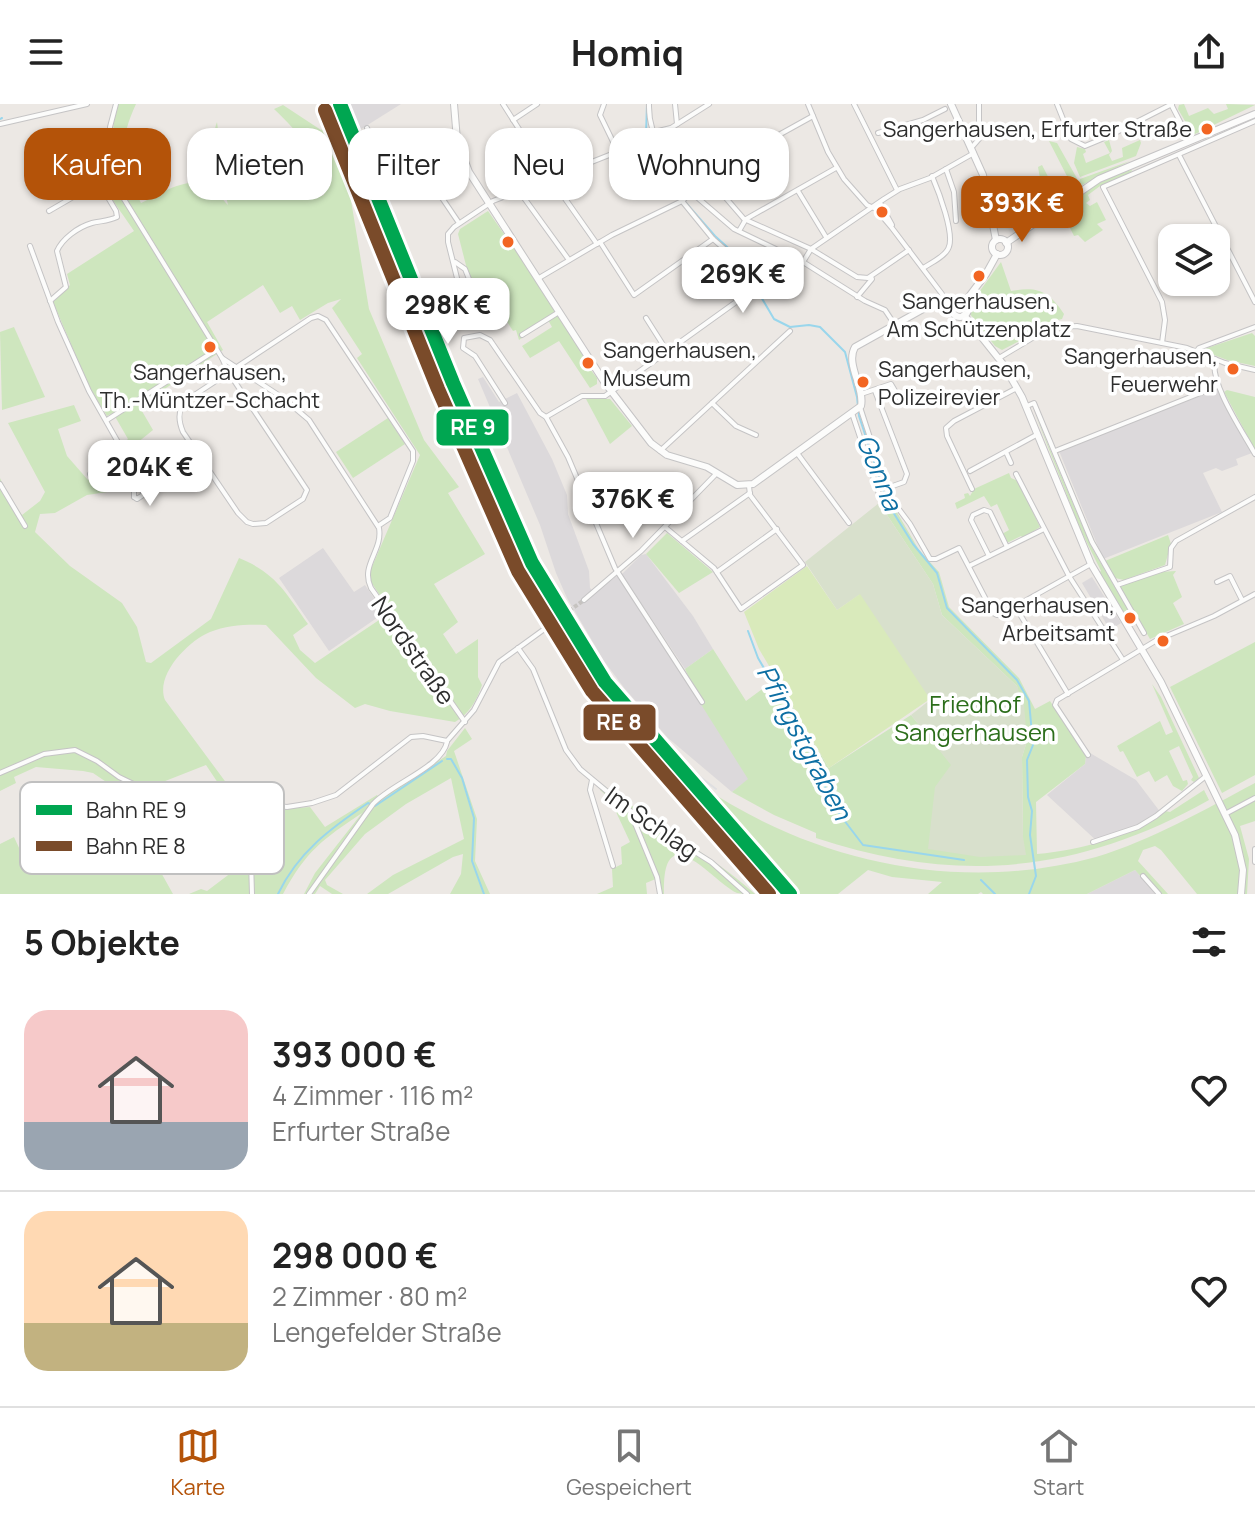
<!DOCTYPE html>
<html lang="de">
<head>
<meta charset="utf-8">
<style>
  body { margin:0; font-family:Manrope,sans-serif; background:#f2f2f2; color:#222; height:100vh; display:flex; flex-direction:column; font-size:30px; white-space:nowrap }
  * { box-sizing:border-box; margin:0 }
  p { font-size:26px; color:#767676 }
  .icon { flex:none; width:44px; height:44px; fill:none; stroke:currentColor; stroke-width:2; stroke-linecap:round; stroke-linejoin:round }
  .map { position:relative; height:790px; overflow:hidden }
  .panel { display:flex; flex-direction:column; background:#fff; flex:1 }
  .panel>* { flex:none }
  .top-card { position:absolute; left:24px; top:24px; width:800px; height:72px; display:flex; gap:16px }
  .tools { position:absolute; left:1158px; top:120px; display:grid; gap:16px }
  .tools a { display:grid; place-items:center; width:72px; height:72px; border-radius:16px; background:#fff; box-shadow:0 2px 6px #0004; font-size:40px }
  .price { position:absolute; translate:-50% -68px; padding:0 18px; border-radius:16px; background:#fff; color:#222; font-size:26px; line-height:52px; filter:drop-shadow(0 2px 4px #0008) }
  .price::after { content:''; position:absolute; left:50%; top:48px; width:24px; height:18px; margin-left:-12px; background:inherit; clip-path:polygon(0 0,100% 0,50% 100%) }
  .price.current { background:#b45309; color:#fff }
  ul { padding:0; list-style:none }
  li { display:flex; align-items:center; gap:24px; height:200px; padding:0 24px }
  li+li { border-top:2px solid #e0e0e0 }
  li span { display:grid; place-items:center; flex:none; width:224px; height:160px; border-radius:24px; color:#555 }
  li>.icon { margin-inline-start:auto }
  span .icon { width:96px; height:96px; fill:#fffc; stroke-width:1 }
  li b { font-size:34px }
  h2 { display:flex; justify-content:space-between; align-items:center; height:96px; padding:0 24px; font-size:34px }
  .pill { padding:0 28px; border-radius:24px; background:#fff; box-shadow:0 2px 6px #0004; font-size:28px; line-height:72px }
  .pill.current { background:#b45309; color:#fff }
  header { display:flex; justify-content:space-between; align-items:center; height:104px; padding:0 24px; background:#fff; font-size:36px; font-weight:700 }
  .dock { display:flex; justify-content:space-around; align-items:center; height:112px; border-top:2px solid #e0e0e0; background:#fff; font-size:22px; color:#767676 }
  .dock a { display:grid; justify-items:center; gap:4px }
  .dock .current { color:#b45309 }
  .map>svg:first-child { display:block }
</style>
</head>
<body>
<header><svg class="icon" aria-label="menu" viewBox="0 0 24 24"><path d="M4 6h16M4 12h16M4 18h16"/></svg>Homiq<svg class="icon" aria-label="share" viewBox="0 0 24 24"><path d="M12 15V3M7 8l5-5 5 5M5 13v7h14v-7"/></svg></header>
<div class="map">
<svg width="1255" height="790" viewBox="0 0 1255 790">
  <rect width="100%" height="100%" fill="#ece8e4"/>
  <!-- industrial -->
  <g fill="#dcd9db">
    <path d="M346,0H401L358,27Z"/>
    <path d="M483,273L499,298L517,289L552,355L567,391L568,410L589,467L590,484L595,489L618,471L630,488L749,675L732,688L668,634L625,585L604,557L567,494L556,469L540,421L478,275Z"/>
    <path d="M1218,285L1252,349L1236,355L1238,361L1222,367L1216,364L1203,369L1222,408L1103,455L1059,347Z"/>
    <path d="M323,444L354,488L365,481L384,509L329,547L279,474Z"/>
    <path d="M646,450L693,512L713,545L685,565L622,470L641,451Z"/>
    <path d="M1092,473L1121,519L1110,526L1082,479Z"/>
    <path d="M1090,649L1136,676L1161,709L1139,725L1099,739L1047,691L1085,660L1086,652Z"/>
    <path d="M1135,766L1156,790H1087Z"/>
  </g>
  <!-- green -->
  <g fill="#cee6be" fill-rule="evenodd">
    <path d="M118,0H136C117,41 122,59 141,99C160,90 187,71 209,82C216,86 222,95 228,101L225,88L228,87C229,81 231,72 231,67C228,48 208,40 217,18L220,41L231,57L234,80L244,76L245,80H254L255,86L264,91L271,89C291,99 303,97 324,91C325,57 298,28 274,5L283,1L321,26L328,21L321,0H327L337,39L343,48L369,205L424,336L459,383L448,389L485,450L434,480L458,518L443,530L456,550L478,535V573L482,581C477,596 469,610 455,618L390,607L365,600L355,604L316,574L266,521C248,520 227,521 210,528C188,537 155,571 165,596L233,688L261,689L266,706L310,703L325,723L377,691L380,695L446,652L447,647L465,624L472,635L454,647L477,715L475,757L490,790H450L461,770L463,750L453,753L388,790H367L393,771L464,735L451,674L406,700L365,730L325,776L327,781L343,790H332L320,782L315,790H304L315,769L362,709C323,735 306,747 283,790H189L201,785L207,787L248,756L253,742L257,711L252,706C210,707 182,721 149,747L173,790H0V740L14,733L27,761L109,713L114,718L142,689L137,686L126,690L121,688L93,669L83,667L36,663L14,673L16,679L0,687V374L7,390L22,411L40,397L45,388L8,319L74,301L81,317L58,325L67,352L88,376L128,335L113,309L107,312L90,285L53,198L70,181L67,170L134,127C114,96 102,89 99,51L112,47L114,14ZM263,181L280,209L292,202L300,216L328,199L341,195L332,204L362,250L357,254L420,351L371,465V478L391,508L315,559L300,546L293,531L308,520C286,489 276,469 239,454L211,515L151,559L146,558L137,523L122,499L70,462L35,428L40,410L55,409L87,391L114,387L141,368L137,339L153,326L139,302L223,246L207,218ZM206,661L228,694L163,688L150,683Z"/>
    <path d="M1184,0L1189,12L1208,4L1214,10L1228,5L1226,0L1255,1L1193,31L1178,5L1179,1Z"/>
    <path d="M1109,36L1112,47L1109,51L1112,57L1123,53L1122,44L1140,36L1141,39L1136,52L1080,73L1074,59L1077,43L1085,45L1086,48L1083,50L1086,59L1110,49L1104,38Z"/>
    <path d="M1049,37L1057,39L1079,78L1080,75L1130,57L1082,81L1080,79L1075,86L1052,101L1041,80L1038,63L1042,61L1057,90L1072,82Z"/>
    <path d="M1132,66L1131,69L1100,82L1088,91L1090,96L1086,99L1090,102L1097,98L1106,116L1097,120L1103,126L1085,138L1078,131L1074,132L1070,124L1075,116C1073,110 1071,103 1075,98C1084,84 1116,70 1132,66Z"/>
    <path d="M488,107L532,170L585,254L583,256L597,274V280L590,284L559,237L530,254L522,242L552,223L548,216L519,236L516,226L513,227L499,205L485,211L479,202L481,186L470,177L458,130L460,125Z"/>
    <path d="M1001,158L1011,187C1038,182 1049,187 1064,210L1062,215L1050,218L1048,222L1002,246L995,242L970,210L971,199Z"/>
    <path d="M14,223L45,293L2,306L0,228Z"/>
    <path d="M1252,229L1255,232V262L1227,256L1201,246Z"/>
    <path d="M1227,286L1255,293V346L1224,288Z"/>
    <path d="M586,295H610L632,322L610,340Z"/>
    <path d="M1035,310L1091,442L1130,509L1128,510L1121,506L1098,469L1101,467L1081,427Z"/>
    <path d="M388,314L405,340L353,374L336,348Z"/>
    <path d="M1009,369L1011,374L1018,377L1040,423L1023,434L1021,432L1007,439L1002,430L1009,426L997,400L991,403L984,392L957,405L955,399L965,394L964,390L968,389L970,392L974,385Z"/>
    <path d="M888,393L919,446L939,468L949,503L1019,574L1035,605L1050,597L1086,652L1085,660L1036,698L1037,750C1082,746 1128,733 1165,707L1170,708L1204,686L1209,696C1079,769 958,781 816,734V729L774,711L732,688L748,675L702,602L685,565L713,545L746,597L776,575L829,664L911,611L952,661L1023,733L1022,653L1027,637L1017,582L942,511L933,480L879,399Z"/>
    <path d="M667,429L713,468L679,489L646,450Z"/>
    <path d="M1168,431L1171,440L1165,461L1124,476L1115,474L1105,457Z"/>
    <path d="M1176,467L1173,471L1182,493L1173,499L1184,520L1150,535L1121,485V481L1159,468Z"/>
    <path d="M1255,538V671L1222,689L1170,583Z"/>
    <path d="M1152,580L1161,593L1199,674L1194,678L1191,676L1193,673L1179,642L1169,647L1183,677L1187,676L1188,680L1182,687L1173,682L1167,671L1155,678L1149,667L1137,673L1123,647L1120,648L1117,642L1160,617L1166,631L1173,628Z"/>
    <path d="M1255,679V717L1240,722L1249,755L1247,790H1197L1161,746L1155,742L1143,746L1138,757L1168,790H1156L1135,766L1087,790H983L981,788L978,790H928L942,778L892,773L868,766L838,790H795L699,680C814,759 960,790 1096,753C1152,736 1204,706 1255,679Z"/>
    <path d="M602,680C652,719 708,748 755,790C750,790 742,790 737,789C712,777 662,709 664,790H661L658,774L646,779L647,790H597L613,783L612,765L622,760L621,743L630,738L610,695L600,686Z"/>
  </g>
  <!-- cemetery -->
  <path fill="#d8e0cc" d="M879,399L933,480L942,511L1017,582L1024,601L1027,637L1022,653L1023,733L1026,751L980,753L928,745L935,683L951,661L911,611L930,596L859,491L837,506L805,458Z"/>
  <!-- pitch -->
  <path fill="#d9eabb" d="M807,462L837,506L860,490L930,595L829,664L759,545L744,508Z"/>
  <g fill="none" stroke-linecap="round" stroke-linejoin="round">
    <!-- stream -->
    <g stroke="#99d6ec" stroke-width="2">
      <path d="M0,15L2,14"/>
      <path d="M646,31L647,0"/>
      <path d="M643,37L642,53L648,66L671,82L715,132L737,152L774,215L790,223L809,221L820,223L845,248L857,293L859,312L888,400L913,440L937,469L947,504L1017,576L1029,597L1033,641L1027,656L1028,693L1032,707L1030,731L1036,772L1029,790"/>
      <path d="M748,527L758,554L798,622L834,703L863,741L964,756"/>
      <path d="M447,655H451L462,674L474,714L472,757L484,790"/>
      <path d="M375,702L442,657"/>
      <path d="M981,776L995,790"/>
      <path d="M278,790C298,748 331,724 368,699L370,700"/>
    </g>
    <!-- street-tunnel -->
    <path stroke="#c6c3c0" stroke-width="4" stroke-dasharray="4 2" stroke-linecap="butt" d="M550,521L584,496"/>
    <!-- street casing -->
    <g stroke="#c5c4c5" stroke-width="6">
      <g id="street">
        <path d="M116,0L110,23L109,45L119,87L222,254L226,263L224,272"/>
        <path d="M503,0L547,69L597,140"/>
        <path d="M604,0L600,11L618,48"/>
        <path d="M649,0C648,38 671,59 698,83"/>
        <path d="M675,0L677,20"/>
        <path d="M808,0L828,48L844,75L867,101L876,105L892,124L942,190L943,197"/>
        <path d="M854,0L897,86"/>
        <path d="M1057,0L1071,35L1085,42L1109,32L1172,0"/>
        <path d="M1171,0L1190,37"/>
        <path d="M513,16L537,0"/>
        <path d="M0,20L87,0"/>
        <path d="M367,24L385,65L399,81L440,91L459,119"/>
        <path d="M671,24L677,44L706,71L744,115L811,145L857,173L868,174L909,146"/>
        <path d="M878,29L923,16L945,5"/>
        <path d="M972,43L979,35V0"/>
        <path d="M1179,51L1255,198"/>
        <path d="M946,65L954,88L956,117"/>
        <path d="M519,87L569,156"/>
        <path d="M798,87L826,133"/>
        <path d="M692,89L734,125L803,158L865,197L885,206L895,221"/>
        <path d="M880,99L892,121"/>
        <path d="M49,107L99,78"/>
        <path d="M739,127L746,115L836,64"/>
        <path d="M600,138L634,191L713,135"/>
        <path d="M30,142L58,218L89,287L119,340L90,370"/>
        <path d="M455,158L465,165L475,190L473,196"/>
        <path d="M803,158L811,145L884,95L900,85L930,74L974,49"/>
        <path d="M923,164C931,159 944,153 948,145C956,132 938,86 932,72"/>
        <path d="M539,174L612,131L682,97L719,64L813,12"/>
        <path d="M857,193L872,175L871,173"/>
        <path d="M473,196L467,197L458,178L448,138V130L454,123L493,97L627,44L654,28L671,24L709,0"/>
        <path d="M50,197L66,183L57,147C62,135 78,123 92,119C100,117 109,117 117,113L116,107L100,80L97,49L109,45"/>
        <path d="M646,214L667,247"/>
        <path d="M522,231L559,208"/>
        <path d="M1162,239L1165,216L1162,198L1103,83L1255,17"/>
        <path d="M1196,248L1199,244L1255,223"/>
        <path d="M222,254L283,294L309,316L379,424C383,447 360,461 371,484L465,618"/>
        <path d="M999,254L1049,224L1077,222L1187,244L1225,259L1255,266"/>
        <path d="M1215,255C1209,279 1243,328 1255,350"/>
        <path d="M229,269L307,386L303,395L266,419L253,420L247,418L238,409L183,328C178,316 177,305 187,296L311,214L318,212L326,216L413,347V357L390,414L378,422"/>
        <path d="M875,287L907,370L904,378L887,384"/>
        <path d="M861,290L891,280L901,297L918,289"/>
        <path d="M505,299L475,252L463,244L464,234L480,231L490,236L540,309L546,313L568,353L615,464L702,598"/>
        <path d="M712,299L736,322L756,331"/>
        <path d="M1027,302L1034,299L1092,438L1144,529"/>
        <path d="M860,303L889,392L910,420L930,455H936L959,444L993,509L997,511L1015,502L1068,590"/>
        <path d="M852,309L881,396"/>
        <path d="M546,313L582,292H605L743,193L726,162L736,155L713,135L682,97"/>
        <path d="M107,316L216,246"/>
        <path d="M660,347L790,227"/>
        <path d="M1055,347L1218,282"/>
        <path d="M1006,348L1011,359"/>
        <path d="M797,349L849,419"/>
        <path d="M970,367L1038,330"/>
        <path d="M1016,370L1069,472L1123,556"/>
        <path d="M0,380L25,422"/>
        <path d="M972,385L947,332L946,324L954,317L1017,284"/>
        <path d="M134,393V386L194,344"/>
        <path d="M134,393L137,395L143,391L145,378"/>
        <path d="M665,423L714,464L741,505L803,461L750,391L749,382"/>
        <path d="M682,437L750,389"/>
        <path d="M989,452L971,416L973,411L984,406L990,408L1007,443"/>
        <path d="M969,462L1044,425"/>
        <path d="M717,468L777,425"/>
        <path d="M1217,478L1230,472L1242,496"/>
        <path d="M1117,481L1170,463L1171,444L1176,437L1255,393"/>
        <path d="M584,496L641,447L717,369"/>
        <path d="M1016,502L1091,460"/>
        <path d="M518,544L533,565L566,646L580,665L633,709L711,758L747,790"/>
        <path d="M447,637L474,606L499,558L550,521"/>
        <path d="M1088,651L1055,601L1057,596L1157,536L1214,512L1255,490"/>
        <path d="M0,669L44,650L75,646L97,657L119,673L150,688L287,703L312,699L336,691L411,633L423,632L447,637"/>
        <path d="M592,676L590,686L613,762"/>
        <path d="M633,709L634,717L657,773L660,790"/>
        <path d="M1225,710L1255,694"/>
        <path d="M1093,738L1138,723L1156,712L1206,672"/>
        <path d="M1255,745V758"/>
        <path d="M1143,772L1159,790"/>
        <path d="M252,790L251,756L262,702"/>
        <path d="M309,790L373,700C391,680 442,663 447,638"/>
      </g>
    </g>
    <!-- secondary casing -->
    <g stroke="#c5c4c5" stroke-width="8">
      <g id="secondary">
        <path d="M454,0L457,36L469,68L605,279L651,339L667,351L707,363L737,381L753,380L861,302C865,284 845,260 855,243L934,199L943,197L953,202"/>
        <path d="M951,0L983,71L996,136"/>
        <circle cx="1000" cy="143" r="8"/>
        <path d="M1006,139L1099,75L1255,10"/>
        <circle cx="960" cy="205" r="8"/>
        <path d="M964,199L986,170L997,150"/>
        <path d="M964,211L1003,260L1022,293L1091,460L1161,578L1235,731L1243,766L1241,790"/>
      </g>
    </g>
    <!-- street -->
    <use href="#street" stroke="#fcfcfb" stroke-width="4"/>
    <!-- secondary -->
    <use href="#secondary" stroke="#fcfcfb" stroke-width="6"/>
    <!-- rail -->
    <path stroke="#dfdfe1" stroke-width="2" d="M631,610L674,653L716,685"/>
    <!-- rail-1 casing -->
    <g stroke="#fff" stroke-width="20">
      <path id="rail-1" d="M340,0L453,279L532,459L605,578L790,790"/>
    </g>
    <!-- rail-2 casing -->
    <g stroke="#fff" stroke-width="20">
      <path id="rail-2" d="M325,6L438,285L518,467L592,587L769,790"/>
    </g>
    <!-- rail-1 -->
    <use href="#rail-1" stroke="#00a651" stroke-width="14"/>
    <!-- rail-2 -->
    <use href="#rail-2" stroke="#7a4b2a" stroke-width="14"/>
  </g>
  <!-- markers -->
  <g fill="#f26522" stroke="#fff" stroke-width="3">
    <circle cx="1207" cy="25" r="7"/>
    <circle cx="882" cy="108" r="7"/>
    <circle cx="508" cy="138" r="7"/>
    <circle cx="979" cy="172" r="7"/>
    <circle cx="210" cy="243" r="7"/>
    <circle cx="588" cy="259" r="7"/>
    <circle cx="1233" cy="265" r="7"/>
    <circle cx="863" cy="278" r="7"/>
    <circle cx="1130" cy="514" r="7"/>
    <circle cx="1163" cy="537" r="7"/>
  </g>
  <g text-anchor="middle" dominant-baseline="central" stroke-width="7" stroke-linejoin="round" paint-order="stroke">
    <!-- bus labels -->
    <g font-size="22" fill="#2e2e2e" stroke="#fff" text-anchor="end">
      <text x="1192" y="25">Sangerhausen, Erfurter Straße</text>
      <text x="979" y="197" text-anchor="middle">Sangerhausen,<tspan x="979" dy="28">Am Schützenplatz</tspan></text>
      <text x="603" y="246" text-anchor="start">Sangerhausen,<tspan x="603" dy="28">Museum</tspan></text>
      <text x="1218" y="252">Sangerhausen,<tspan x="1218" dy="28">Feuerwehr</tspan></text>
      <text x="878" y="265" text-anchor="start">Sangerhausen,<tspan x="878" dy="28">Polizeirevier</tspan></text>
      <text x="210" y="268" text-anchor="middle">Sangerhausen,<tspan x="210" dy="28">Th.-Müntzer-Schacht</tspan></text>
      <text x="1115" y="501">Sangerhausen,<tspan x="1115" dy="28">Arbeitsamt</tspan></text>
    </g>
    <!-- street labels -->
    <g font-size="24" fill="#2e2e2e" stroke="#fff">
      <text transform="translate(414 546) rotate(55)">Nordstraße</text>
      <text transform="translate(652 718) rotate(35)">Im Schlag</text>
    </g>
    <!-- park labels -->
    <g font-size="24" fill="#2c6e1b" stroke="#fff">
      <text x="975" y="599">Friedhof<tspan x="975" dy="28">Sangerhausen</tspan></text>
    </g>
    <!-- water labels -->
    <g font-size="26" font-style="italic" fill="#0d6fa3" stroke="#fff">
      <text transform="translate(880 368) rotate(68)">Gonna</text>
      <text transform="translate(805 638) rotate(62)">Pfingstgraben</text>
    </g>
  </g>
  <!-- legend -->
  <rect x="20" y="678" width="264" height="92" rx="12" fill="#fff" stroke="#c0c0c0" stroke-width="2"/>
  <rect x="36" y="701" width="36" height="10" fill="#00a651"/>
  <rect x="36" y="737" width="36" height="10" fill="#7a4b2a"/>
  <g font-size="22" fill="#2e2e2e">
    <text x="86" y="714">Bahn RE 9</text>
    <text x="86" y="750">Bahn RE 8</text>
  </g>
  <g stroke="#fff" stroke-width="3">
    <rect x="435" y="304" width="75" height="39" rx="8" fill="#00a651"/>
    <rect x="582" y="599" width="75" height="39" rx="8" fill="#7a4b2a"/>
  </g>
  <g font-size="22" text-anchor="middle" font-weight="bold" fill="#fff">
    <text x="473" y="331">RE 9</text>
    <text x="619" y="626">RE 8</text>
  </g>
</svg>
<div class="tools">
<a><svg class="icon" aria-label="layers" viewBox="0 0 24 24"><path d="M12 4l9 5-9 5-9-5zM3 14l9 5 9-5"/></svg></a>
</div>
<b class="price current" style="left:1022px;top:140px">393K €</b>
<b class="price" style="left:743px;top:211px">269K €</b>
<b class="price" style="left:448px;top:242px">298K €</b>
<b class="price" style="left:150px;top:404px">204K €</b>
<b class="price" style="left:633px;top:436px">376K €</b>
<div class="top-card">
<a class="pill current">Kaufen</a>
<a class="pill">Mieten</a>
<a class="pill">Filter</a>
<a class="pill">Neu</a>
<a class="pill">Wohnung</a>
</div>
</div>
<section class="panel">
<h2>5 Objekte<svg class="icon" aria-label="filters" viewBox="0 0 24 24"><path d="M4 7h16M4 17h16"/><circle cx="9" cy="7" r="2"/><circle cx="15" cy="17" r="2"/></svg></h2>
<ul>
<li><span style="background:linear-gradient(#f6c9c9 70%,#9aa5b1 0)"><svg class="icon" aria-label="home" viewBox="0 0 24 24"><path d="M3 11l9-7 9 7M6 9v11h12V9"/></svg></span><div><b>393 000 €</b><p>4 Zimmer · 116 m²</p><p>Erfurter Straße</p></div><svg class="icon" aria-label="heart" viewBox="0 0 24 24"><path d="M12 20l-8-8c-3-5 5-10 8-4 3-6 11-1 8 4z"/></svg></li>
<li><span style="background:linear-gradient(#ffd9b3 70%,#c2b280 0)"><svg class="icon" aria-label="home" viewBox="0 0 24 24"><path d="M3 11l9-7 9 7M6 9v11h12V9"/></svg></span><div><b>298 000 €</b><p>2 Zimmer · 80 m²</p><p>Lengefelder Straße</p></div><svg class="icon" aria-label="heart" viewBox="0 0 24 24"><path d="M12 20l-8-8c-3-5 5-10 8-4 3-6 11-1 8 4z"/></svg></li>
</ul>
</section>
<nav class="dock">
<a class="current"><svg class="icon" aria-label="map" viewBox="0 0 24 24"><path d="M3 6l6-2 6 2 6-2v14l-6 2-6-2-6 2zM9 4v14M15 6v14"/></svg>Karte</a>
<a><svg class="icon" aria-label="saved" viewBox="0 0 24 24"><path d="M7 4h10v16l-5-4-5 4z"/></svg>Gespeichert</a>
<a><svg class="icon" aria-label="home" viewBox="0 0 24 24"><path d="M3 11l9-7 9 7M6 9v11h12V9"/></svg>Start</a>
</nav>
</body>
</html>
